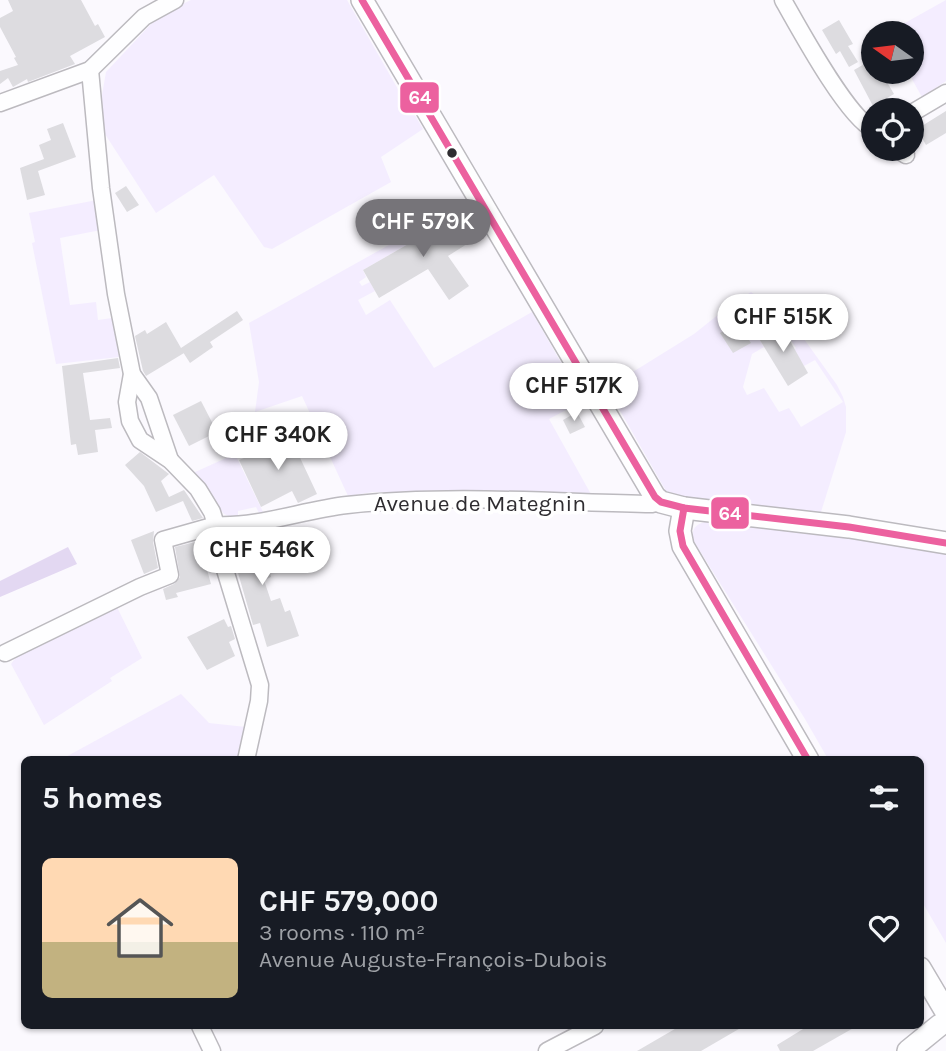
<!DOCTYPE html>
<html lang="en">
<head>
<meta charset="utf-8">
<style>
  body { margin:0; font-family:Karla,sans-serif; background:#242831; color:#f1f3f6; height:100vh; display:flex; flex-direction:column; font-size:26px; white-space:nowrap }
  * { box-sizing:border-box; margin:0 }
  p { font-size:23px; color:#9ea1a6 }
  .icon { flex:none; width:38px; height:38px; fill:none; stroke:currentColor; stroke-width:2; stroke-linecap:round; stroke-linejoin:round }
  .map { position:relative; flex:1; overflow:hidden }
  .sheet { position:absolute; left:21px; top:756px; width:903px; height:273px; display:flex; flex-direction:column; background:#171b24; border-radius:10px; box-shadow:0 2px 5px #0004 }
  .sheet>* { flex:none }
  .needle { width:46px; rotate:284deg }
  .fabs { position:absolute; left:861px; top:21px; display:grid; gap:14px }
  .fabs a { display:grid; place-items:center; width:63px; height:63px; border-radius:50%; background:#171b24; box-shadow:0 2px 5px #0004; font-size:35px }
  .price { position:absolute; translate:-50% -60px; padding:0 16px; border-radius:24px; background:#fff; color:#222; font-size:23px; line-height:46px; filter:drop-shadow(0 2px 4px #0008) }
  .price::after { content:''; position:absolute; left:50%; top:42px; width:21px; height:16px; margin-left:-10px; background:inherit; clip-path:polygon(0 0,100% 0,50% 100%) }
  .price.current { background:#767479; color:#fff }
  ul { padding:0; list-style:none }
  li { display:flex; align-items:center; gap:21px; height:175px; padding:0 21px }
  li span { display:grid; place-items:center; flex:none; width:196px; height:140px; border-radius:10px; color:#555 }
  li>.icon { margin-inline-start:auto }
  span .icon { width:84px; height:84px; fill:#fffc; stroke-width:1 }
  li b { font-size:30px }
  h2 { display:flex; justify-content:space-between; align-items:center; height:84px; padding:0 21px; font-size:30px }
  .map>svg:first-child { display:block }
</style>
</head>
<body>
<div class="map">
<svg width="946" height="1051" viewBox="0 0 946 1051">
  <rect width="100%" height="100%" fill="#fbf9fe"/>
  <!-- green -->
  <g fill="#f4edff" fill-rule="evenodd">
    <path d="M191,0H347L411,112H413L423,129L381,157L391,182L272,249L264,247L214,175L156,213L103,131L102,95L106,72L151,24L174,8Z"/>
    <path d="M946,0V81L922,97L908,72H912V33H887Z"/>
    <path d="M97,200L101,230L60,238L70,305L96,302L98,320L112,318L119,357L56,364L32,243L35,242L29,213Z"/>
    <path d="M405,236L410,243L363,270L366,277L359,282L362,286L370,282L375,291L358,300L366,315L390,300L434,368L532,312L583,401L549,419L592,496L373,492L348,496L302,396L255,412L259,382L249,323Z"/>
    <path d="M751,292L783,315L799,332L837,385L843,397L846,407V432L821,512L682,498L666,491L607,388L694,334L724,310ZM780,323L796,348L794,350L804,366L815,360L843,402L801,427L789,408L779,412L764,388L747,395L743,387L752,354L764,347L758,337Z"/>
    <path d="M235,454L264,514L260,515L256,507L238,511V520L224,514L193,473Z"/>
    <path d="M708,521L808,530L946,553V943L921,900L920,760L828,759L805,719L693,540C691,527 697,524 708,521Z"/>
    <path d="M115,603L142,658L110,678L112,681L44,725L11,664L23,648Z"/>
    <path d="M181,694L209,723L246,727L240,759H62Z"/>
  </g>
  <!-- forest -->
  <path fill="#e3d8f2" d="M68,547L77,564L0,597V581Z"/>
  <!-- building -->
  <g fill="#dddce0">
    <path d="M8,0H81L95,26L98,24L105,37L70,56L75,64L28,82L27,79L13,87L8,78L0,84V71L18,65L14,58L16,57L0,27V18L13,11Z"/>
    <path d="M839,20L853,44L848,46L858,62L849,67L840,51L836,54L822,30Z"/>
    <path d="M873,59V72H881L894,94L873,106L854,70Z"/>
    <path d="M946,111V133L926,145L917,129Z"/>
    <path d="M63,123L76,157L38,171L45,195L27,200L20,168L44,159L39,145L51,140L47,129Z"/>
    <path d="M126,186L139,205L127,212L115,193Z"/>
    <path d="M448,212L467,244L448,256L469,286L449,300L428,269L379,298L363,270L410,243L405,236Z"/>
    <path d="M237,311L243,320L210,342L213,347L190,363L181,349L184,353L146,376L143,371L135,336L145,330L147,334L166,322L181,348Z"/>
    <path d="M738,323L751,343L733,353L720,333Z"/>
    <path d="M780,323L808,373L788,386L758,337Z"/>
    <path d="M118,358L120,368L83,373L90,420L110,418L112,428L95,430L98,452L78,455L76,444L71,445L62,366Z"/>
    <path d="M201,401L217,432L189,446L173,415Z"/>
    <path d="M577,412L585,427L570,434L563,420Z"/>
    <path d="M288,432L317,494L298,503L292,491L261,507L239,460L271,447L268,441Z"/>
    <path d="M140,452L169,474L161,481L169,497L184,490L203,518L192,521L183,501L156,512L144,486L125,465Z"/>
    <path d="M154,531L153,542L158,568L144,574L131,540Z"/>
    <path d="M258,533L261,545L285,539L288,551L266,557L271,577L264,580L271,601L280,598L285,612L290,610L299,636L267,647L260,623L253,625L228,538Z"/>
    <path d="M199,541L211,584L176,593L178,597L166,600L163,589L174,584L180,577L175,547Z"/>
    <path d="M224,619L228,627L231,626L235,639L229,642L235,656L207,670L187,637Z"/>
    <path d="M680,1026H744L701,1051H637Z"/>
    <path d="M808,1026H857L813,1051H780L777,1045Z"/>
  </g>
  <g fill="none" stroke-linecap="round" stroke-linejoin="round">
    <!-- minor casing -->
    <g stroke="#bcbabf" stroke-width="19">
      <g id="minor">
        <path d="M783,0C799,28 847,117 873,129"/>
        <path d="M90,70L101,188L116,294L132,374L127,402L130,421L140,440L170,460L198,489L212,512L216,525C260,527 303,510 347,505C447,494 552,502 652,504L661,502"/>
        <path d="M0,103L90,70L144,17L175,0"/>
        <path d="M912,113L946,93"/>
        <path d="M897,149L906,155"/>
        <path d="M132,374L149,398L170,460"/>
        <path d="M5,653L140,587L170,575L163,540L216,525L219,550L260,685L259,701L246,760"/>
        <path d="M200,1026L212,1051"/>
        <path d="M547,1051L595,1026"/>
      </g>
    </g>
    <!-- major casing -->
    <g stroke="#bcbabf" stroke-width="24">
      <g id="major">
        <path d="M362,0L655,497L661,502L684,508L849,527L946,543"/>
        <path d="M684,508L680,531L683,546L808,760"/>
        <path d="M920,968L946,1012"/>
        <path d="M908,1051L940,1025"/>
      </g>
    </g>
    <!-- minor -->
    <use href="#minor" stroke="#fefeff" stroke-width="16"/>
    <!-- major -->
    <use href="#major" stroke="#fefeff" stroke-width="21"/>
    <!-- bus-1 casing -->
    <g stroke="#fff" stroke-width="12">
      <g id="bus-1">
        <path d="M362,0L655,497L661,502L684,508L849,527L946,543"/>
        <path d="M684,508L680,531L683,546L808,760"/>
      </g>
    </g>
    <!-- bus-1 -->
    <use href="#bus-1" stroke="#ec619f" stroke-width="7"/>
  </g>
  <!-- markers -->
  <circle fill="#2f2d31" stroke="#fff" stroke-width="2.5" cx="452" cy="153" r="6"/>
  <g text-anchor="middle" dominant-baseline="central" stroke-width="7" stroke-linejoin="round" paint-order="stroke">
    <!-- street labels -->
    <g font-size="23" fill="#2f2d31" stroke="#fff">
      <text x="480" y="503">Avenue de Mategnin</text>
    </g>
  </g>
  <g stroke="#fff" stroke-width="2.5">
    <rect x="399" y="81" width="41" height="33" rx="7" fill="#ec619f"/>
    <rect x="710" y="496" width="40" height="34" rx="7" fill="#ec619f"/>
  </g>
  <g font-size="19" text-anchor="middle" font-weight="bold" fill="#fff">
    <text x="420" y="104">64</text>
    <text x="730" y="520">64</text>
  </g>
</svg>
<div class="fabs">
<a><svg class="needle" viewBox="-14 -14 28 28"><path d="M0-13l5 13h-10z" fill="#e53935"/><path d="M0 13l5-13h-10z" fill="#9ea1a6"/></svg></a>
<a><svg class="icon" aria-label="locate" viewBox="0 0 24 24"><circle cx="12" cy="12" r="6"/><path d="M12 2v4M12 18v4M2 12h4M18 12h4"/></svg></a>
</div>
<b class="price current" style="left:423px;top:259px">CHF 579K</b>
<b class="price" style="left:783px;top:354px">CHF 515K</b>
<b class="price" style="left:574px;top:423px">CHF 517K</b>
<b class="price" style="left:278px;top:472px">CHF 340K</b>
<b class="price" style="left:262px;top:587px">CHF 546K</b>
<section class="sheet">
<h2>5 homes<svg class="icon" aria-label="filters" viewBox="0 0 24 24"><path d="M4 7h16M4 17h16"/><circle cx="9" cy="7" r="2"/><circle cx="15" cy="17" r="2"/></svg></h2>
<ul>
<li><span style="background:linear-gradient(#ffd9b3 60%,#c2b280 0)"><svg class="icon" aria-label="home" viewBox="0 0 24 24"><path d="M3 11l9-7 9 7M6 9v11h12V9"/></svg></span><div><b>CHF 579,000</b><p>3 rooms · 110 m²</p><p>Avenue Auguste-François-Dubois</p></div><svg class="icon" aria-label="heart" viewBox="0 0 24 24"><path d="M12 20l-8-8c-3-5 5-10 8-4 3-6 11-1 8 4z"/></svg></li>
</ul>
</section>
</div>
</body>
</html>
